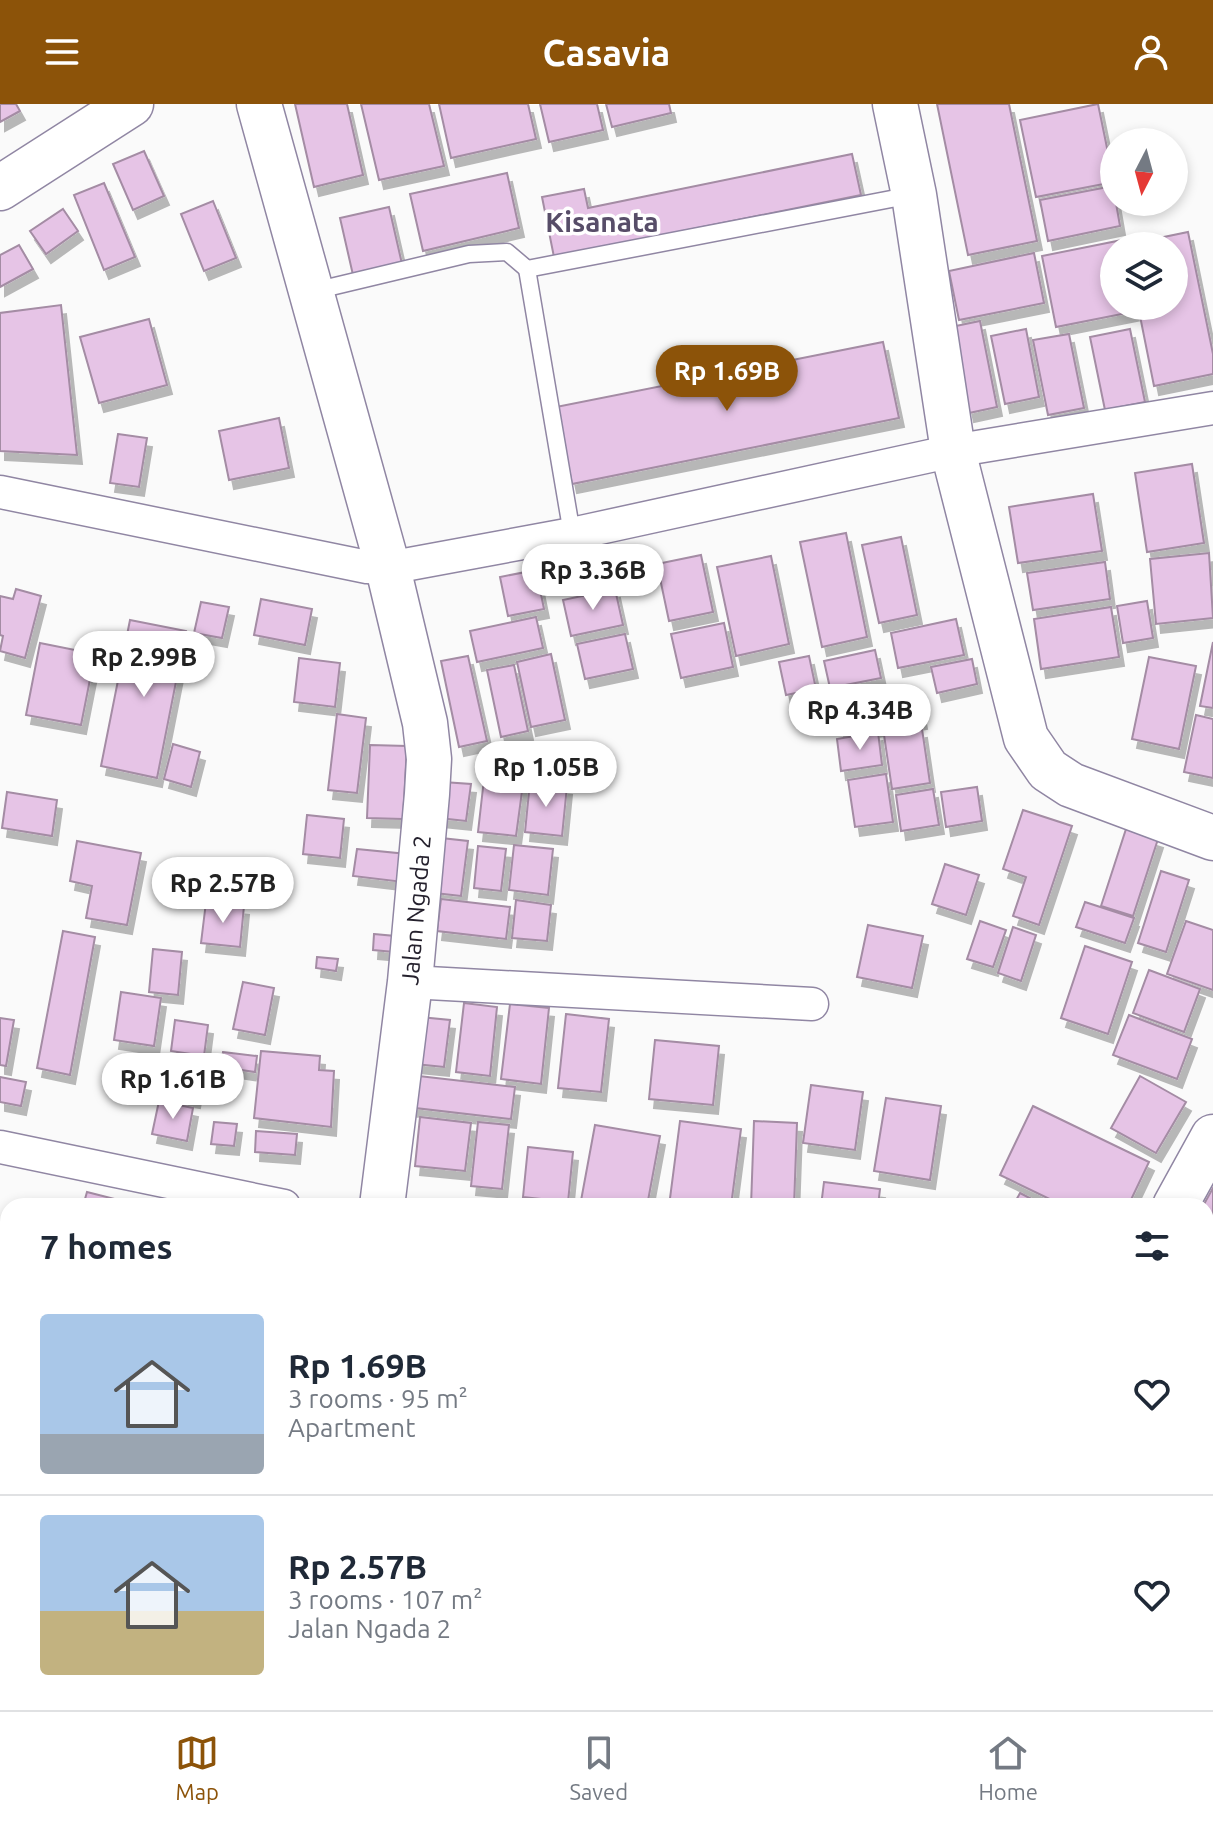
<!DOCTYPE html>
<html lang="en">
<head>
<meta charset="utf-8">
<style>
  body { margin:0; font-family:Ubuntu,sans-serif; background:#f2f2f3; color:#1f2937; height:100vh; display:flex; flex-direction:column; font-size:30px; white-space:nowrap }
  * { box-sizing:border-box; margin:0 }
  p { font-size:26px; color:#747a83 }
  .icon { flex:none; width:44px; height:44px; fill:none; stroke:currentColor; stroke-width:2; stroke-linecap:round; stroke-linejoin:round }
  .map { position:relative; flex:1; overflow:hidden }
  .side { position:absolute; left:0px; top:1094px; width:1214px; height:512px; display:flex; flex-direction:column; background:#fff; border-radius:24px 24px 0 0; box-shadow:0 4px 12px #0003 }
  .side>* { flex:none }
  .needle { width:52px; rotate:186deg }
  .buttons { position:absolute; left:1100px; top:24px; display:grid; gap:16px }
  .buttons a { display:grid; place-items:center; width:88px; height:88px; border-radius:50%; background:#fff; box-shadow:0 4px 12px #0003; font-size:40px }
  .price { position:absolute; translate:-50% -68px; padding:0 18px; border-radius:28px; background:#fff; color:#222; font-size:26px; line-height:52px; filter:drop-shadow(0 2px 4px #0008) }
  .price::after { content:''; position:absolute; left:50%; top:48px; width:24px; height:18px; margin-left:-12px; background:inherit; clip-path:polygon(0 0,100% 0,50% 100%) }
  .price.active { background:#8c5309; color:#fff }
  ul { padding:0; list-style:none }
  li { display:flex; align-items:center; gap:24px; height:200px; padding:0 40px }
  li+li { border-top:2px solid #e0e1e3 }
  li span { display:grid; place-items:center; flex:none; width:224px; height:160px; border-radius:8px; color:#555 }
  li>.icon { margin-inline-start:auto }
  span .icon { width:96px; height:96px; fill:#fffc; stroke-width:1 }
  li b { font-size:34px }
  h2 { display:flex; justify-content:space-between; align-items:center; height:96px; padding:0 40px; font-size:34px }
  header { display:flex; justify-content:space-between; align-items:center; height:104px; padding:0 40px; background:#8c5309; color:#fff; font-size:36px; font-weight:700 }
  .tabs { display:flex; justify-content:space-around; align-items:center; height:112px; border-top:2px solid #e0e1e3; background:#fff; font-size:22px; color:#747a83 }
  .tabs a { display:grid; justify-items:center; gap:4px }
  .tabs .active { color:#8c5309 }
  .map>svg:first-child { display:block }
</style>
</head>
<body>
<header><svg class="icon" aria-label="menu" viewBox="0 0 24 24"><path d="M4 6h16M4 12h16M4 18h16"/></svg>Casavia<svg class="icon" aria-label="person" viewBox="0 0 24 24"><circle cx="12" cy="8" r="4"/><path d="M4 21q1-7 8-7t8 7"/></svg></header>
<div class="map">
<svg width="1213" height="1606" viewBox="0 0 1213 1606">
  <defs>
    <filter id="shadow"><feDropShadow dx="5" dy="9" stdDeviation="0" flood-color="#0004"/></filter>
  </defs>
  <rect width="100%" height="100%" fill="#fafafa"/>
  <!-- building -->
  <g fill="#e6c4e6" stroke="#a48ca4" stroke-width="2" filter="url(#shadow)">
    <path d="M0,0H16L20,7L0,18Z"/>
    <path d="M295,0H347L363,71L314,83Z"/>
    <path d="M361,0H429L444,62L379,76Z"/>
    <path d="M439,0H528L536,35L451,54Z"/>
    <path d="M540,0H597L603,26L549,38Z"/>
    <path d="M606,0H669L671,9L612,23Z"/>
    <path d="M937,0H1009L1037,137L968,151Z"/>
    <path d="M1098,0L1114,78L1036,93L1020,16Z"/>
    <path d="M144,47L164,92L133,106L113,60Z"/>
    <path d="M852,50L861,91L554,153L542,93L584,85L588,104Z"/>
    <path d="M507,69L519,124L423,147L410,90Z"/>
    <path d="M104,79L135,153L104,166L74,91Z"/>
    <path d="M1113,82L1120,122L1048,137L1040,96Z"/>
    <path d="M213,97L236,154L204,167L181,110Z"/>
    <path d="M389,103L402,160L353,171L340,114Z"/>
    <path d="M63,105L78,127L46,150L30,127Z"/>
    <path d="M1188,128L1213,250V270L1154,282L1138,202H1174V142L1125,141Z"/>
    <path d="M1122,136L1123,142H1114V202H1136L1137,207L1056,223L1042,152Z"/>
    <path d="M19,141L33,165L0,183V151Z"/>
    <path d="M1034,149L1044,199L959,216L949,167Z"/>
    <path d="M61,201L77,351L0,347V209Z"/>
    <path d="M149,215L167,281L99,299L80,233Z"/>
    <path d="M980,217L997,303L969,309L951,223Z"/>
    <path d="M1026,225L1039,293L1005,300L991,232Z"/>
    <path d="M1130,225L1145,298L1105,306L1090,233Z"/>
    <path d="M1069,230L1084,304L1048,311L1033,236Z"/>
    <path d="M883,238L899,314L572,380L556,303Z"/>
    <path d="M279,314L289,364L229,376L219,327Z"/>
    <path d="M118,330L147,334L139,383L110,379Z"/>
    <path d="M1192,360L1204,439L1147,448L1135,369Z"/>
    <path d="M1093,390L1102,447L1018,459L1009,403Z"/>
    <path d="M846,429L867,533L822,543L800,438Z"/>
    <path d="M901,433L917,511L879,519L862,441Z"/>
    <path d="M1209,449L1213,514L1156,520L1150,455Z"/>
    <path d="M701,451L713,508L669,517L657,460Z"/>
    <path d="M771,452L789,540L736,552L717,463Z"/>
    <path d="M1105,458L1110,495L1033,506L1027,469Z"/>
    <path d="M536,466L544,505L508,512L500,473Z"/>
    <path d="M16,485L41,492L25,554L0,547L3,532L0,531V492L13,495Z"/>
    <path d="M615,485L623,521L571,532L563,496Z"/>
    <path d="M261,495L312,505L305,541L254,531Z"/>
    <path d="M1147,497L1153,534L1123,539L1117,502Z"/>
    <path d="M201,498L229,503L222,534L194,529Z"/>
    <path d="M1111,503L1119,553L1041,565L1034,515Z"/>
    <path d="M536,513L543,544L477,558L470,527Z"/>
    <path d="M956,515L964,551L898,564L891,529Z"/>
    <path d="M130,516L186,527L157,674L101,662Z"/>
    <path d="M724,519L733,563L681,574L671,530Z"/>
    <path d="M625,530L633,565L585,575L577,540Z"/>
    <path d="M1213,538V604L1200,602Z"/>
    <path d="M40,539L95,550L81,621L26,611Z"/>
    <path d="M875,546L881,574L830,584L824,557Z"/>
    <path d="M551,550L565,616L531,623L517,558Z"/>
    <path d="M468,552L487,637L459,643L441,557Z"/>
    <path d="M809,552L816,585L786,591L779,558Z"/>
    <path d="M1149,553L1196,562L1179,645L1132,635Z"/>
    <path d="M299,554L340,559L335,603L294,598Z"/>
    <path d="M972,555L977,580L937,589L931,563Z"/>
    <path d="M514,561L528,627L501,633L487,566Z"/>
    <path d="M917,588L922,616L883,622L879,594Z"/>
    <path d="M875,590L880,623L840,629L835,596Z"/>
    <path d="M337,610L366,614L357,689L328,686Z"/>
    <path d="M1196,611L1213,615V674L1184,668Z"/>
    <path d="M922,625L930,679L892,685L884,631Z"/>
    <path d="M878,628L882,661L841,667L837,635Z"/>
    <path d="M173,640L200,648L191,683L164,675Z"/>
    <path d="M370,641L407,642L403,715L367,714Z"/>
    <path d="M886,670L893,718L855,723L848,676Z"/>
    <path d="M484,675L523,680L516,732L478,728Z"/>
    <path d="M443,678L471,680L466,717L439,714Z"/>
    <path d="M530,678L567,682L562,732L525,728Z"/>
    <path d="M977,683L982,717L946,723L941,688Z"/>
    <path d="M933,685L939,721L901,727L896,691Z"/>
    <path d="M7,688L57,696L52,732L2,724Z"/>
    <path d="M1023,706L1072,722L1039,821L1013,812L1026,773L1003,765Z"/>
    <path d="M307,711L344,715L340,754L303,750Z"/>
    <path d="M1126,725L1158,735L1133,812L1101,802Z"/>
    <path d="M432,733L468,737L461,792L426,788Z"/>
    <path d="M77,737L141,749L127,821L86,814L92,782L70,777Z"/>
    <path d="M514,741L553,745L548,791L509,786Z"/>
    <path d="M478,742L506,745L501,787L474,784Z"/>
    <path d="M357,745L407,750L403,778L353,772Z"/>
    <path d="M945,760L979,771L966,811L932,800Z"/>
    <path d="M1161,767L1189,776L1166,848L1138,839Z"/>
    <path d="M441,795L510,803L506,835L437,827Z"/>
    <path d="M516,796L551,801L547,837L512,834Z"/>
    <path d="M206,798L244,802L240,843L201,839Z"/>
    <path d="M1085,798L1134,814L1125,839L1076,823Z"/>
    <path d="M980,817L1006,826L993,863L967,855Z"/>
    <path d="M1186,817L1213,826V886L1167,870Z"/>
    <path d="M868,821L923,832L912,884L857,873Z"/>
    <path d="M1013,823L1036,831L1021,877L998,869Z"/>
    <path d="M63,827L95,833L70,971L37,964Z"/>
    <path d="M374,830L395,832L394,848L373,846Z"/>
    <path d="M1085,842L1132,858L1108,930L1061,914Z"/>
    <path d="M153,845L182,848L178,891L149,888Z"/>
    <path d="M317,853L338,855L336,867L316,864Z"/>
    <path d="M1149,866L1200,885L1184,928L1133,909Z"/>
    <path d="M243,878L274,884L265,931L233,925Z"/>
    <path d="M121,888L161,894L154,942L114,936Z"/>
    <path d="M464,899L497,903L490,972L456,968Z"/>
    <path d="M510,900L549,904L541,980L501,975Z"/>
    <path d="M566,910L609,915L601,988L558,984Z"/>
    <path d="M1129,911L1192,935L1177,975L1113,951Z"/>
    <path d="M420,913L450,916L444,963L415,960Z"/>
    <path d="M0,914L14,916L6,962L0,961Z"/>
    <path d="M175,916L208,921L204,952L171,947Z"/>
    <path d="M655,936L719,942L713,1001L649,995Z"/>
    <path d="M261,947L320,952L319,966L334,967L331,1023L254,1014Z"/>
    <path d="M223,948L257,952L255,968L221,963Z"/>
    <path d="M170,952L202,957L195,995L164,990Z"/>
    <path d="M410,971L515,983L511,1015L407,1003Z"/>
    <path d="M1140,972L1186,998L1156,1049L1111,1024Z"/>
    <path d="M0,973L26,978L21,1002L0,998Z"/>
    <path d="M811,981L863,988L855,1046L803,1039Z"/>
    <path d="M886,994L941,1002L930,1076L874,1067Z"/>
    <path d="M159,997L193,1004L187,1037L152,1030Z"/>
    <path d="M1033,1002L1149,1058L1128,1102H1064L1000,1071Z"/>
    <path d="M420,1013L471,1019L465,1067L415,1062Z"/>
    <path d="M680,1017L741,1025L731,1102H669Z"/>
    <path d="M754,1017L797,1019L794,1102H751Z"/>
    <path d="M214,1018L237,1020L234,1042L211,1040Z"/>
    <path d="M478,1018L509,1021L502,1085L471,1082Z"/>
    <path d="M595,1021L660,1032L647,1102H580Z"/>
    <path d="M256,1027L297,1030L295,1051L255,1048Z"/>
    <path d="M528,1043L573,1048L568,1098L523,1093Z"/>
    <path d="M824,1078L880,1085L878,1102H821Z"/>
    <path d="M1213,1084V1123L1206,1120V1102H1203Z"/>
    <path d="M87,1088L142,1102H83Z"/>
    <path d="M1020,1089L1045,1102H1013Z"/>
    <path d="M1213,1132V1186L1206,1182V1145Z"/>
    <path d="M1206,1233L1213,1239V1260L1206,1269Z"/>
    <path d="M1213,1269V1310L1206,1305V1278Z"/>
    <path d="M0,1380L8,1382V1412L0,1464Z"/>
    <path d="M596,1598H635L634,1606L595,1602Z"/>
    <path d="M722,1598H793L790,1606H721Z"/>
  </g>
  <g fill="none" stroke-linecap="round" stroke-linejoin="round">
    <!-- lane casing -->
    <g stroke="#9086a3" stroke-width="19">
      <g id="lane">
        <path d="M527,165L572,430"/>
        <path d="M314,187L469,150L507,148L527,165L912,91"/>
      </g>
    </g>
    <!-- street casing -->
    <g stroke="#9086a3" stroke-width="35">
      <g id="street">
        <path d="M0,388L367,463L388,464L572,430L953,347L1213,304"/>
        <path d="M410,878L812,900"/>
        <path d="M0,1043L284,1102"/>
        <path d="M1206,1374L1213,1380"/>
        <path d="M1206,1587L1213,1577"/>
      </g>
    </g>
    <!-- secondary casing -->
    <g stroke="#9086a3" stroke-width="47">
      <g id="secondary">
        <path d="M259,0L388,464L425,619L429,655L427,690L410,878L382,1102"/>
        <path d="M895,0L914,91L953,347L1026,634L1048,666L1071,681L1213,734"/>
        <path d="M0,84L131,0"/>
        <path d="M1175,1102L1213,1033"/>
        <path d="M0,1526L8,1528"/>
        <path d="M343,1598L377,1606"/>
        <path d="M865,1606L870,1598"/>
      </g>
    </g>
    <!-- lane -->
    <use href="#lane" stroke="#fff" stroke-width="16"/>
    <!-- street -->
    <use href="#street" stroke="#fff" stroke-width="32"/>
    <!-- secondary -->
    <use href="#secondary" stroke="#fff" stroke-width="44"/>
  </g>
  <g text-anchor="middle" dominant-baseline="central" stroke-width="7" stroke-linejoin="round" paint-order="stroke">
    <!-- street labels -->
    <g font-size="24" fill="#25212d" stroke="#fff">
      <text transform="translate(416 806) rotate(-85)">Jalan Ngada 2</text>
    </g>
    <!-- quarter labels -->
    <g font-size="28" font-weight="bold" fill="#574d68" stroke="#fff">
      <text x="602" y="117">Kisanata</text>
    </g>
  </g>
</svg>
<div class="buttons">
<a><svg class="needle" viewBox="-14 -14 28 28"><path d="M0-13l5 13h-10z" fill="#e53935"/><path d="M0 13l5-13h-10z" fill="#747a83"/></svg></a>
<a><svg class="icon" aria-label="layers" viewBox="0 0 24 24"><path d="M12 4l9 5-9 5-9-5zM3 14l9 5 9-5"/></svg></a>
</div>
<b class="price active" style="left:727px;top:309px">Rp 1.69B</b>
<b class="price" style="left:593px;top:508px">Rp 3.36B</b>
<b class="price" style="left:144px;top:595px">Rp 2.99B</b>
<b class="price" style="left:860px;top:648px">Rp 4.34B</b>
<b class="price" style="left:546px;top:705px">Rp 1.05B</b>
<b class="price" style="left:223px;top:821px">Rp 2.57B</b>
<b class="price" style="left:173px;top:1017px">Rp 1.61B</b>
<section class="side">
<h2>7 homes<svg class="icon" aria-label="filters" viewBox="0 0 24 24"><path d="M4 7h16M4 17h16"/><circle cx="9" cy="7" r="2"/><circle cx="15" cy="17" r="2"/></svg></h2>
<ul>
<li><span style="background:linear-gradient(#a9c7e8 75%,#9aa5b1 0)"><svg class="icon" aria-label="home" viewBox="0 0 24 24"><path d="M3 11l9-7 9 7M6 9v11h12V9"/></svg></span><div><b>Rp 1.69B</b><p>3 rooms · 95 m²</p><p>Apartment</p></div><svg class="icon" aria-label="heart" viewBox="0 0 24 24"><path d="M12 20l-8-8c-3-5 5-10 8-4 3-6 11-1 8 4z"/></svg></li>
<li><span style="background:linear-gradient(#a9c7e8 60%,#c2b280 0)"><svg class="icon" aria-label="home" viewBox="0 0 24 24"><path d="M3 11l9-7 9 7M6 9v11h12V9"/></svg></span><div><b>Rp 2.57B</b><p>3 rooms · 107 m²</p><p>Jalan Ngada 2</p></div><svg class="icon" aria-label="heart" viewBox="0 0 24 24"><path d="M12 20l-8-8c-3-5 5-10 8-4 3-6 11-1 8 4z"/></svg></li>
</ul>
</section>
</div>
<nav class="tabs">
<a class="active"><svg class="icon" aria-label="map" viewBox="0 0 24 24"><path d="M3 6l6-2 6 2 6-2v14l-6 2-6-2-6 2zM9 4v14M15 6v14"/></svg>Map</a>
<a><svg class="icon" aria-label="saved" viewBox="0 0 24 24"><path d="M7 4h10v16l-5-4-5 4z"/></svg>Saved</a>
<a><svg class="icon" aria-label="home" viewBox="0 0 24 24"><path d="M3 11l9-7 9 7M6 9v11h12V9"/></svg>Home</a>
</nav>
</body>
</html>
